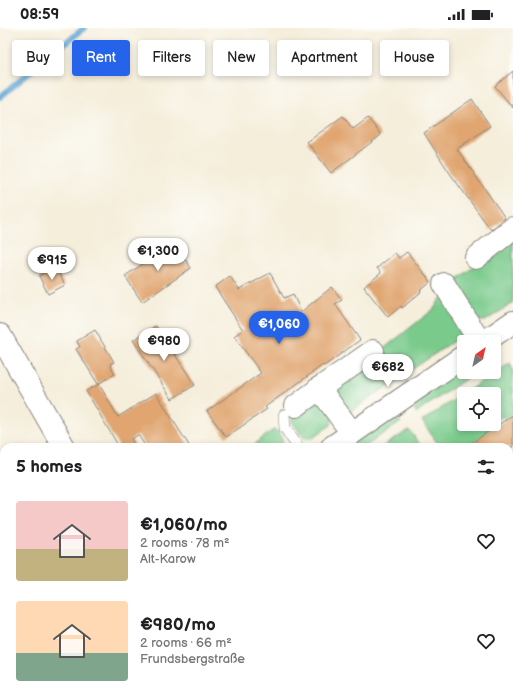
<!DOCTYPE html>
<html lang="en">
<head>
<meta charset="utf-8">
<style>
  body { margin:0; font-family:"Balsamiq Sans",sans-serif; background:#f6f6f6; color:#202124; height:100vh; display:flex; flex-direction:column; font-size:15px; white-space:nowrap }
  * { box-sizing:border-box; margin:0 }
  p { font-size:13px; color:#757577 }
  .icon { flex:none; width:22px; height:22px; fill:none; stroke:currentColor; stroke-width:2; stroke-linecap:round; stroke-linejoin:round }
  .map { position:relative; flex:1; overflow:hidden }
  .sheet { position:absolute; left:0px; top:415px; width:513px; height:256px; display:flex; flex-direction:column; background:#fff; border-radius:12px 12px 0 0; box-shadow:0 2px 6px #0003 }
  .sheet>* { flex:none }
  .top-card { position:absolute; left:12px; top:12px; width:489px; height:36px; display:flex; gap:8px }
  .needle { width:26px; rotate:34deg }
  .controls { position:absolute; left:457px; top:307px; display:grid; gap:8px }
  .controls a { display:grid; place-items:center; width:44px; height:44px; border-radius:4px; background:#fff; box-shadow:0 2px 6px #0003; font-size:20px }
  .price { position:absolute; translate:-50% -34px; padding:0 9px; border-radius:14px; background:#fff; color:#222; font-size:13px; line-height:26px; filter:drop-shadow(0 1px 2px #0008) }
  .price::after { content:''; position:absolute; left:50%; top:24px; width:12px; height:9px; margin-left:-6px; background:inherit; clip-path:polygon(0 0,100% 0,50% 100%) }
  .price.current { background:#2563eb; color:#fff }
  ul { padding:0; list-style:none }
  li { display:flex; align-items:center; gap:12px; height:100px; padding:0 16px }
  li span { display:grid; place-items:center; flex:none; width:112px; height:80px; border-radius:4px; color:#555 }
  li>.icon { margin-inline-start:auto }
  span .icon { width:48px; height:48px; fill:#fffc; stroke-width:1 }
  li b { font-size:17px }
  h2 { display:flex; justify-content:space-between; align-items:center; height:48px; padding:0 16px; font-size:17px }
  .chip { padding:0 14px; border-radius:4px; background:#fff; box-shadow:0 2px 6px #0003; font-size:14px; line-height:36px }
  .chip.current { background:#2563eb; color:#fff }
  .status { display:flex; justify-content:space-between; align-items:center; height:28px; padding:0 20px; background:#fff; direction:ltr }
  .status svg { height:11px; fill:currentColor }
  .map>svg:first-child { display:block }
</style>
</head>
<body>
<div class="status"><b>08:59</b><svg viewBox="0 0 49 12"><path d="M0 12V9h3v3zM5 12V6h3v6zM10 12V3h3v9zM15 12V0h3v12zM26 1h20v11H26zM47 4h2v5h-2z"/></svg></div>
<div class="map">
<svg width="513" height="671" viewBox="0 0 513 671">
  <rect width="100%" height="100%" fill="#fdfcf7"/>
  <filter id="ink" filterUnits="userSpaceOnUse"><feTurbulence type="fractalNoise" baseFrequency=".025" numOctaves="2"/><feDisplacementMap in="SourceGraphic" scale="8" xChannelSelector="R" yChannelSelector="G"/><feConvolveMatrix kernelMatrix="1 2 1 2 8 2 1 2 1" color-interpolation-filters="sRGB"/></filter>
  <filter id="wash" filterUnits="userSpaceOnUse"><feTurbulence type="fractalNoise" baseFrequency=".012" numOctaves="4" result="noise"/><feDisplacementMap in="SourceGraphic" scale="16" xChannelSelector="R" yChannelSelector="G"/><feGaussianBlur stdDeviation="0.9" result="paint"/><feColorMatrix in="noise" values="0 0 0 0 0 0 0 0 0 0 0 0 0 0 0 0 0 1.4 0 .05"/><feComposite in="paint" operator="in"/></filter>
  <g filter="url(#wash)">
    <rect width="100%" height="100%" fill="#f5eedb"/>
    <!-- green -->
    <g fill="#7aca8c" stroke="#4b7354" fill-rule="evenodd">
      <path d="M513,208V275L485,293L473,292L455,262L459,250Z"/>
      <path d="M443,268L463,298L461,308L351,383H341L332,358L382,322L434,281L440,271Z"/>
      <path d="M510,335L513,342V387L506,392L503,388L496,393L499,397L466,419H440L422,393ZM464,366H494V396H464Z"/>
      <path d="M464,337V344H476L416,385L414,376Z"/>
      <path d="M321,368L333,387L331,397L312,410H304L292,394L293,386Z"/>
      <path d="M390,386L401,394L364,419H343Z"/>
      <path d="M273,402L280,404L284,419H251Z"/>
      <path d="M409,402L422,419H382Z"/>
      <path d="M509,615L513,622V671H371L368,667H509Z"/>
      <path d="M45,667H65L68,671H48Z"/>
      <path d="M261,667H351L353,671H263Z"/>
    </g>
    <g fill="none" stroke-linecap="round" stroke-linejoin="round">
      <!-- stream -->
      <path stroke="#5ca5d3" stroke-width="6" d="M0,69L84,0"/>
    </g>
    <g id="blocks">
      <!-- building -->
      <g fill="#e0a570">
        <path d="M513,43V80L495,58Z"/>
        <path d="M472,71L490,98L457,121L505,190L491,202L449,144L424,105Z"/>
        <path d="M343,88L353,101L368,90L381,107L331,145L307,114Z"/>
        <path d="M174,215L191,240L142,274L125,248Z"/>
        <path d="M407,224L431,254L420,263L421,264L402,280L401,278L388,289L364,259L381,245L377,240L395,225L399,230Z"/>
        <path d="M55,239L65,257L48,266L39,248Z"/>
        <path d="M270,245L284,270L293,266L301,284L332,259L342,272L335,276L360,312L324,338L323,337L265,379L267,381L226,409L207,383L261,345L234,308L243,302L215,259L230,248L239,262Z"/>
        <path d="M156,298L195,357L172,371L133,312Z"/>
        <path d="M95,302L114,334L110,336L115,346L98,356L76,321L80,319L77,313Z"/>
        <path d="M99,356L118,389L156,365L190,419H146L138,407L131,411L136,419H119L86,363Z"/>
        <path d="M513,387V419H467L486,405Z"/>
      </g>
    </g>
  </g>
  <g filter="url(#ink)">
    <use href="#blocks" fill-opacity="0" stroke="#88857c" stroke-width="1"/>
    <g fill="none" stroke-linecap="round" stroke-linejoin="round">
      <!-- service casing -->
      <g stroke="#88857c" stroke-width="12">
        <path id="service" d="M284,387L285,400L298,419"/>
      </g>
      <!-- minor casing -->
      <g stroke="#88857c" stroke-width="24">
        <g id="minor">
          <path d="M476,230L513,200"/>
          <path d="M444,256L480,314"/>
          <path d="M0,307L64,419"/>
          <path d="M319,360L352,405"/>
          <path d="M296,378L324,357L373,323"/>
          <path d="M360,667L362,671"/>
        </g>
      </g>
      <!-- secondary casing -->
      <g stroke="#88857c" stroke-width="24">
        <g id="secondary">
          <path d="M484,314L513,294"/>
          <path d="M332,419L464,328"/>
          <path d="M0,642L4,639"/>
        </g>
      </g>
      <!-- service -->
      <use href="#service" stroke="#fff" stroke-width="11"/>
      <!-- minor -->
      <use href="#minor" stroke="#fff" stroke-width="22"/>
      <!-- secondary -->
      <use href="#secondary" stroke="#fff" stroke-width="22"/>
    </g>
  </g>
</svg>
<div class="controls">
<a><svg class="needle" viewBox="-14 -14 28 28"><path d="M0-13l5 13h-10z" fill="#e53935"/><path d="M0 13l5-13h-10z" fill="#757577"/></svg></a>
<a><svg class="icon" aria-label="locate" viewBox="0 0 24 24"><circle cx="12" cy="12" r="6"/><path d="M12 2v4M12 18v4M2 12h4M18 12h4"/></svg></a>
</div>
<b class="price" style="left:158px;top:244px">€1,300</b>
<b class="price" style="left:52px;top:253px">€915</b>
<b class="price current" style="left:279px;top:317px">€1,060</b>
<b class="price" style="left:164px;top:334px">€980</b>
<b class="price" style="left:388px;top:360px">€682</b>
<div class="top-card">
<a class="chip">Buy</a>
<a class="chip current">Rent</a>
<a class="chip">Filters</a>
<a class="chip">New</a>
<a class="chip">Apartment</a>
<a class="chip">House</a>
</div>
<section class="sheet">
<h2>5 homes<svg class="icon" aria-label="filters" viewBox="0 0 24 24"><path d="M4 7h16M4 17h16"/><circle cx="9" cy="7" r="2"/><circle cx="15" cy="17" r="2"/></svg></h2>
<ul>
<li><span style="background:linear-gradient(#f6c9c9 60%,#c2b280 0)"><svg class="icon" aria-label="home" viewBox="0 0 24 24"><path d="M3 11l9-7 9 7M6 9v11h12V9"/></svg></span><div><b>€1,060/mo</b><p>2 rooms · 78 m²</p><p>Alt-Karow</p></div><svg class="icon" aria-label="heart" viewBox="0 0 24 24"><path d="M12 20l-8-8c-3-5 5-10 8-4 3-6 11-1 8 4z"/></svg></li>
<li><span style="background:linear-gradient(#ffd9b3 65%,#7fa58c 0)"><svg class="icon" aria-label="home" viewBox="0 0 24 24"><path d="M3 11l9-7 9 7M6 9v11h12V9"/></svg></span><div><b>€980/mo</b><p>2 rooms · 66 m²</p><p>Frundsbergstraße</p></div><svg class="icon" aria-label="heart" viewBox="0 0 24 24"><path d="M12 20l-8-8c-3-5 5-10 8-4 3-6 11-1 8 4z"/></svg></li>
</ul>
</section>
</div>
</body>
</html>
